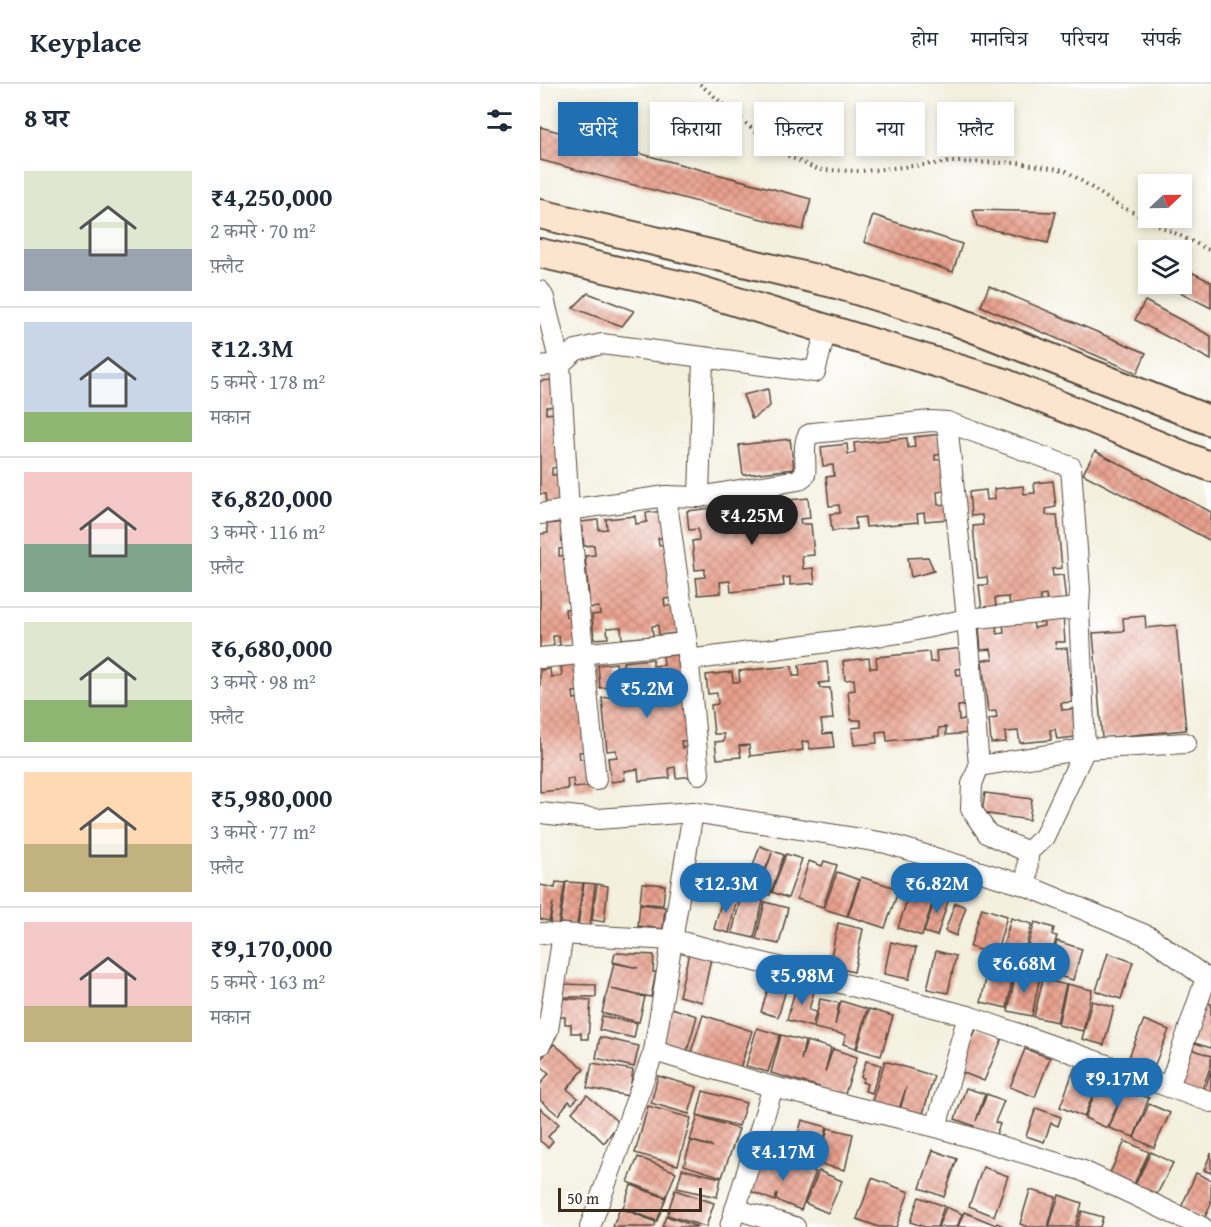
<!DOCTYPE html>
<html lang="hi">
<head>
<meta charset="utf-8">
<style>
  body { margin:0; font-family:"Gentium Book Plus","Noto Serif Devanagari",serif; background:#f6f6f7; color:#1f2937; height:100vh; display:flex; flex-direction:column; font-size:22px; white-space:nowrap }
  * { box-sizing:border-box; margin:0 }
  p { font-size:20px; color:#747a83 }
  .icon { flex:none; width:33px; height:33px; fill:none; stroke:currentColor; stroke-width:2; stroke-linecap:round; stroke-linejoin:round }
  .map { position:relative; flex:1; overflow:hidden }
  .details { display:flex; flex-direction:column; background:#fff; width:540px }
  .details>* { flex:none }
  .hud { position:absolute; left:18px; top:18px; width:562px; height:54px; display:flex; gap:12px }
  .needle { width:39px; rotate:68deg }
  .fabs { position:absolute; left:598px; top:90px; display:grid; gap:12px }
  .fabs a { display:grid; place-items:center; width:54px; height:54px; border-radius:0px; background:#fff; box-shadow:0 3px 9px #0003; font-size:30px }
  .scale { position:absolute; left:18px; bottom:15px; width:144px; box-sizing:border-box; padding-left:6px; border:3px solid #3b2a1e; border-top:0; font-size:16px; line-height:21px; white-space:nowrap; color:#3b2a1e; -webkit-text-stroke:4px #fff; paint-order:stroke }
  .price { position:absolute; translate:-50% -51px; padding:0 14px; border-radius:21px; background:#1f6fb2; color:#fff; font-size:20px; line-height:39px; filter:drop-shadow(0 2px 3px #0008) }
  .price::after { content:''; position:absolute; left:50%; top:36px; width:18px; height:14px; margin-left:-9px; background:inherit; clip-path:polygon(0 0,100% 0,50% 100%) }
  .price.selected { background:#222; color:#fff }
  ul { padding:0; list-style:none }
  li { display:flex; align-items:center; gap:18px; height:150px; padding:0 24px }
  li+li { border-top:2px solid #e0e1e3 }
  li span { display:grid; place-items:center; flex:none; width:168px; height:120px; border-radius:0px; color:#555 }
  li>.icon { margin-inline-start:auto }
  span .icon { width:72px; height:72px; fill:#fffc; stroke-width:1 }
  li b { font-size:26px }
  h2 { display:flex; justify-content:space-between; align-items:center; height:72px; padding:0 24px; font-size:26px }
  .chip { padding:0 21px; border-radius:0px; background:#fff; box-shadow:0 3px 9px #0003; font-size:21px; line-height:54px }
  .chip.selected { background:#1f6fb2; color:#fff }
  header { display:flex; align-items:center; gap:36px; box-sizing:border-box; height:84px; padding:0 30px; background:#fff; border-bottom:2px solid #e0e1e3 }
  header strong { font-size:28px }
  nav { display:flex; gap:33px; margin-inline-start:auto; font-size:21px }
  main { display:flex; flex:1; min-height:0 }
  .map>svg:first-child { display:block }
</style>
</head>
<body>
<header>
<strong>Keyplace</strong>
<nav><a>होम</a><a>मानचित्र</a><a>परिचय</a><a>संपर्क</a></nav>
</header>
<main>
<section class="details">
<h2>8 घर<svg class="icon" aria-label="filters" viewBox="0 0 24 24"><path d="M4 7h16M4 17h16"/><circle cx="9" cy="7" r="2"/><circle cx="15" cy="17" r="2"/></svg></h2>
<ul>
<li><span style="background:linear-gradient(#dfe7d0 65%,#9aa5b1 0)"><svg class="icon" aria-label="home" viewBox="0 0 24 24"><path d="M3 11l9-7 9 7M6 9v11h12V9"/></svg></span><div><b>₹4,250,000</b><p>2 कमरे · 70 m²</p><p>फ़्लैट</p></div></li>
<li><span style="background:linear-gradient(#c9d6e8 75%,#8fb573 0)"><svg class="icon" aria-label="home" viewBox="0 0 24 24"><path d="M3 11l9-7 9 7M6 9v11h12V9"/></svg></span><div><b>₹12.3M</b><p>5 कमरे · 178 m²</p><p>मकान</p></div></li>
<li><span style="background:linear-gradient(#f6c9c9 60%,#7fa58c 0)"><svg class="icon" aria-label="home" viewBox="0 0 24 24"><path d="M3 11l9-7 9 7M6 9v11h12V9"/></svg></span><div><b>₹6,820,000</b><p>3 कमरे · 116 m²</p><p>फ़्लैट</p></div></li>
<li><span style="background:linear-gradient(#dfe7d0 65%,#8fb573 0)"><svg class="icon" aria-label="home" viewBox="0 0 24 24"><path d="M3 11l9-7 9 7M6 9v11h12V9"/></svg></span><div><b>₹6,680,000</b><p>3 कमरे · 98 m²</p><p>फ़्लैट</p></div></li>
<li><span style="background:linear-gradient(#ffd9b3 60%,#c2b280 0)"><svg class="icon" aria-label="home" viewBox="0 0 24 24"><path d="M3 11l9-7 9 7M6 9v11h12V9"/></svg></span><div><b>₹5,980,000</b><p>3 कमरे · 77 m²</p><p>फ़्लैट</p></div></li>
<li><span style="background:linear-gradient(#f6c9c9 70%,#c2b280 0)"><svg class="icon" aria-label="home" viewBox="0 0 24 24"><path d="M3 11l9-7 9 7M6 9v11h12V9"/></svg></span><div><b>₹9,170,000</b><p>5 कमरे · 163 m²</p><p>मकान</p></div></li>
</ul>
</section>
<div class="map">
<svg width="671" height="1143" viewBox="0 0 671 1143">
  <defs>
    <pattern id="building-cross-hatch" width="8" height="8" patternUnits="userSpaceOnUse" patternTransform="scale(1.5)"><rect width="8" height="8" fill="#e9a18e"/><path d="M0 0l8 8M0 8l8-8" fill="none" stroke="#be8373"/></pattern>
  </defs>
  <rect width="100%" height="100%" fill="#fff"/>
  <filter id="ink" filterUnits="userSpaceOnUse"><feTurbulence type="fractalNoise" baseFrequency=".0167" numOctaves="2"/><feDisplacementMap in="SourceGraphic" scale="12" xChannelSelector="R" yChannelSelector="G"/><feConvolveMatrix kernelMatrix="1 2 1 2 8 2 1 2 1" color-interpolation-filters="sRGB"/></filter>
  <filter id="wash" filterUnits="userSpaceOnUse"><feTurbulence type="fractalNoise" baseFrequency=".008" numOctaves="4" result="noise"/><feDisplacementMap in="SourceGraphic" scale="24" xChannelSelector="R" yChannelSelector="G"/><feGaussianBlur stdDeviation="1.35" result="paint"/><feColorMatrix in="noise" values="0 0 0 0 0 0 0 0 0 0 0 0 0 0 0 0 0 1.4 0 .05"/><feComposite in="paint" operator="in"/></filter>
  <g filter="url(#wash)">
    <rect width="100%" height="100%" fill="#f3f0de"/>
    <g id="blocks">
      <!-- building -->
      <g fill="url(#building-cross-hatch)">
        <path d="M0,43L271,115L263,146L0,76Z"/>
        <path d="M433,126L516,128L508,159L437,142Z"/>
        <path d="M333,131L422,160L413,188L324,158Z"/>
        <path d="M645,185L671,198V224L634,205L637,200H642V190Z"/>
        <path d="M449,202L606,269L597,289L441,222Z"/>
        <path d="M48,209L94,227L82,242L33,224Z"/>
        <path d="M605,217L671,252V276L595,236Z"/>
        <path d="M13,296L15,322L6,323V330L17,329L22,382L12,384V391L23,390L26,418L6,420L5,410H0V297Z"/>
        <path d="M228,305L230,322L212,335L203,311Z"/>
        <path d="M403,350L405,370L395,371V376L405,375L408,406L397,408L398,421L408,420L409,435L385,437L384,429L377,430L378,438L326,443L325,433L315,434L316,445L292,447L290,430L300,429L299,421L289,422L286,393L294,392L293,381L283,382L281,363L307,360L308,370L315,369L314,359L367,354L368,364L375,363L374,353Z"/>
        <path d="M250,355L254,385L203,391L199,361Z"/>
        <path d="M555,367L671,428V457L543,390Z"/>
        <path d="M513,397L516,423L506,425V431H517L522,484L512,485L513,492L523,491L526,519L507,521L506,511L500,512L501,522L470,525L469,513L455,514L456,524L442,526L439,501H448L447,493L438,494L433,442L443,441L442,431L431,432L429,408L446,406L447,416L455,415L454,405L483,402L484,410L495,409L494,399Z"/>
        <path d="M268,414L270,434L260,435L261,440H271L274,471L262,472L263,485L273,484L275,499L250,501V493L243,494L244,502L191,508L190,497L180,498L181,509L158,511L156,494L165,493V485L155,486L152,457L159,456L158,445L149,446L147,427L173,424L174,434L181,433L180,423L233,418L234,428H241L240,417Z"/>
        <path d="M125,427L128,454H118L119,461L129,460L134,514L124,515L125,522L135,521L138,549L119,551L118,541L112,542L113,552L82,555L81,543L67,544L68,554L54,555L52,531L60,530L59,523L50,524L45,472L55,471L54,461L44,462L41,438L58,436L59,446L67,445L66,435L95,432L96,440L107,438L106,429Z"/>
        <path d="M26,438L29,464L19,465V472L30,471L36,524L25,525L26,533L36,532L39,560L20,562L19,552H13L14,562L0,564V450L8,449L7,440Z"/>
        <path d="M388,473L394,487L371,493L368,474Z"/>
        <path d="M523,531L525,558H515L516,565L527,564L532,618L521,619L522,626L533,625L535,653L517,655L515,645L510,646L511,656L480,659L478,647L465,648L466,658L451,659L449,635L457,634L456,627L448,628L442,576L453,575L451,565L441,566L439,542L456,540L457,550L464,549L463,539L493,536L494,544L504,542L503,533Z"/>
        <path d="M605,532L606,544L636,541L646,646L562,654L553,549L584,547L583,534Z"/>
        <path d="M424,564L426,584L416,585L417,591L427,590L430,621L418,622L419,636L429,635L431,649L406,651V643L399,644V652L347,657L346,647L336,648L337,659L314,661L312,644L321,643V636H311L308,607L315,606L314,595L305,596L303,577L329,574L330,584H337L336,573L389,568L390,578H397L396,567Z"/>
        <path d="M142,570L145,596L135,597L136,604L146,603L152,656L141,657L142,664L152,663L155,692L136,694L135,683L129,684L130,694L99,697L98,685L84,687L85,696L71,698L68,674L77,673L76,666L67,667L62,614L72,613L71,603L60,604L58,581L76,579L77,588L84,587L83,578L113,575V582L124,581L123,572Z"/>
        <path d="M287,578L289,598L279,599L280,604H290L293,635L281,636L283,650L292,649L294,663L270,665L269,657L262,658L263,666L210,672L209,661L199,662L201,673L177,675L175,658L184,657V650H174L171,621L178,620L177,609L168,610L166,591L192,588L193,598H200L199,587L252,582L253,592H260L259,581Z"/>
        <path d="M40,580L43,607L33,608L34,615L45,613L50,667L39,668L40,675L50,674L53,702L34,704L33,694L27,695L28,705L0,708V586L10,585L11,593L22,592L21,582Z"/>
        <path d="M445,709L492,715L489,736L442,729Z"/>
        <path d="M220,762L244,771L230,811L219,807L232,769L217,806L206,801Z"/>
        <path d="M246,770L262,775L248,814L232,808Z"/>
        <path d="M269,777L282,782L284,777L297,781L283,823L257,815Z"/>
        <path d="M297,788L319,796L307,832L284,825Z"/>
        <path d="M321,793L359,805L345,844L308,832Z"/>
        <path d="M16,798L25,799L18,841L10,840L13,819L9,837L0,835V801L15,804Z"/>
        <path d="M26,798L43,799L37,841L20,839Z"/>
        <path d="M44,799L55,800L50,843L38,841Z"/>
        <path d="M102,799L125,801L123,821L100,819Z"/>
        <path d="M57,800L68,802L64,838L52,836Z"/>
        <path d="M371,803L395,810L382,852L358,844Z"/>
        <path d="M398,807L410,811L397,852L384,848Z"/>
        <path d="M183,811L197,814L189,849L174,845Z"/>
        <path d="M201,812L223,817L214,854L192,849Z"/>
        <path d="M225,818L248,824L239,860L216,855Z"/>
        <path d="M415,819L426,823L416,852L405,847Z"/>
        <path d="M100,820L125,823L123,845L98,842Z"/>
        <path d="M442,824L467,832L456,871L430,863Z"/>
        <path d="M471,834L492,840L481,879L460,874Z"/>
        <path d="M495,838L514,844L512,851L517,852L506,888L482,880Z"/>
        <path d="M298,839L323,845L314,888L289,882Z"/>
        <path d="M517,857L542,865L533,896L508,889Z"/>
        <path d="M351,858L376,864L369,895L344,890Z"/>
        <path d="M396,867L416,872L408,909L387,905Z"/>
        <path d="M75,869L114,871L113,888H116L111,913L71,905L105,913L99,938L62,929L74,879L98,884L73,878Z"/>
        <path d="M149,869L171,874L162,918L139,912Z"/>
        <path d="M568,869L593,878L581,915L556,907Z"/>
        <path d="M449,880L474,886L467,924L441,918Z"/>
        <path d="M233,887L250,892L238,933L221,928Z"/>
        <path d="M476,887L500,892L492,932L468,927Z"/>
        <path d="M503,895L526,901L517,938L494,933Z"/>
        <path d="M257,899L275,904L269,926L276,928L272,943L247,936Z"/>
        <path d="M17,900L56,901V913H17Z"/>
        <path d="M527,900L552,906L543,947L518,941Z"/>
        <path d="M16,914L51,916L48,955H41V949H31V940H25V933H16Z"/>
        <path d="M280,915L299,919L295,941L301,917L327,925L316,964L303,960L306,951L274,944Z"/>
        <path d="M552,917L574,923L564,961L542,955Z"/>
        <path d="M664,917L671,920V964L651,958Z"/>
        <path d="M131,924L157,932L147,967L121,959Z"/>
        <path d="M329,925L353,932L341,972L317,965Z"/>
        <path d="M163,931L212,947L199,987L150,971Z"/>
        <path d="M62,932L97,939L94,954L59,946Z"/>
        <path d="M604,936L629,946L613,985L588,975Z"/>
        <path d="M217,944L240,951L228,988L206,982Z"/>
        <path d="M437,944L462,955L444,997L419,987Z"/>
        <path d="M241,951L265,957L261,976L267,957L291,964L285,988L293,965L317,973L304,1013L280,1005V1003L231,989Z"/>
        <path d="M60,953L99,962L94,983L56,974Z"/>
        <path d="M14,960L44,985L27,1005L38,1014L32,1020L29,1017L18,1031L0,1016V1001L9,989L0,981V976Z"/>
        <path d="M649,964L671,972V981L660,1011L636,1003Z"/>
        <path d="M485,965L510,974L495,1013L470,1003Z"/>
        <path d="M326,977L341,981L332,1009L325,1007L327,1000L322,998L324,994L321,993Z"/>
        <path d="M345,977L394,992L382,1033L360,1026L366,1004L359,1025L332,1017Z"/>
        <path d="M52,979L93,986L89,1012L47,1004Z"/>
        <path d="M535,983L560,992L544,1033L520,1023Z"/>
        <path d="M671,986V1013L663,1011Z"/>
        <path d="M118,992L157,1003L149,1030L111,1019Z"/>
        <path d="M560,996L584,1007L585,1005L609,1014L594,1053L569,1044L581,1014L567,1044L545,1034Z"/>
        <path d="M426,1004L445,1010L436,1037L447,1010L464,1017L455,1038L460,1040L455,1053L433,1045L434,1042L415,1035Z"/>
        <path d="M163,1007L206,1019L199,1042L157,1031Z"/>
        <path d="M47,1011L79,1039L64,1059L32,1028Z"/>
        <path d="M609,1020L630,1029L614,1064L594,1054Z"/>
        <path d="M108,1022L151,1034L138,1081L95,1069Z"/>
        <path d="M0,1024L19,1040L8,1053L13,1057L8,1063L0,1057Z"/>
        <path d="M496,1024L521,1033L518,1042L511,1039L504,1058L486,1052Z"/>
        <path d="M158,1032L199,1045L182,1093L144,1081L151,1057L173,1063L150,1056Z"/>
        <path d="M262,1036L287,1043L278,1079L252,1072Z"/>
        <path d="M288,1044L313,1050L305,1086L279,1080Z"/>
        <path d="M585,1057L609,1068L591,1107L567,1095Z"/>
        <path d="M393,1066L417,1075L404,1113L380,1104Z"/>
        <path d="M611,1068L633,1079L614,1116L593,1105Z"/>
        <path d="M671,1069V1089L664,1086Z"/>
        <path d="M224,1070L276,1088L261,1126L236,1116L237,1109L235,1117L210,1107Z"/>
        <path d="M98,1073L136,1088L126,1113L88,1098Z"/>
        <path d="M443,1083L468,1092L454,1132L429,1122Z"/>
        <path d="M142,1085L181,1094L177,1113L137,1104Z"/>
        <path d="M279,1087L302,1097L288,1129L265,1119Z"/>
        <path d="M656,1089L671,1096V1120L664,1135L641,1124Z"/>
        <path d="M332,1094L369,1108L356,1143H339L317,1135Z"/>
        <path d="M91,1101L126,1114L117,1137L83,1124Z"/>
        <path d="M135,1106L174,1119L166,1143L127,1131Z"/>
        <path d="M490,1106L516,1113L508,1143H488L480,1140Z"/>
        <path d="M519,1111L542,1119L535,1143H509Z"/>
        <path d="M379,1113L404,1122L397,1143H385L370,1138Z"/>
        <path d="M406,1123L422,1130L417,1143H398Z"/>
        <path d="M80,1124L116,1138L114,1143H73Z"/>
        <path d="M542,1127L563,1133L560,1143H537Z"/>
        <path d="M424,1128L456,1141L457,1139L466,1143H418Z"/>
        <path d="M126,1132L158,1143H122Z"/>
      </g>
    </g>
  </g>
  <g filter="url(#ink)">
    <use href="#blocks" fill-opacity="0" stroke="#57483b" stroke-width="1.5"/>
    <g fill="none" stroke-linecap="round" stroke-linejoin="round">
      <!-- street casing -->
      <g stroke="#57483b" stroke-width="22">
        <g id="street">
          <path d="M0,207L4,214L20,280L29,426L56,696"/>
          <path d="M163,273L275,288L286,245"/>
          <path d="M0,282L20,280L36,266L62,260L163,273L159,413L126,412"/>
          <path d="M407,338L531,383L540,506L539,524L545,665L504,753L488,768"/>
          <path d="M0,430L126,412L147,559L159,690"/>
          <path d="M0,574L147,559"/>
          <path d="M148,576L367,548L427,535L407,338L391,337L273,349L268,351C262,362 267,378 265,391L258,396L159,413"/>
          <path d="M439,682L545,665L646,659"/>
          <path d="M0,729L58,735L153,728"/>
          <path d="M487,802L488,768L448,750L431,725L432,700L439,682L427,535L539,524"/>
          <path d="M0,849L134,856L428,932"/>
          <path d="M0,961L8,946L23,850"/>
          <path d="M233,1003L396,1043L541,1086L662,1143"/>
          <path d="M396,1043L428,932L629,1003"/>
          <path d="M195,1125L255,1143"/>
          <path d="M50,1143L114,967"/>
          <path d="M190,1143L233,1003L114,967L153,728L346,759L487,802L610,853L666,894L629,1003L671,1018"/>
        </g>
      </g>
      <!-- secondary casing -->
      <g stroke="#57483b" stroke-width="32">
        <g id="secondary">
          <path d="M0,130L297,200L411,235L671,337"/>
          <path d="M0,169L155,205L464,299L671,383"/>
        </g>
      </g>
      <!-- path -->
      <path stroke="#57483b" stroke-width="4" stroke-dasharray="1.5 4.5" stroke-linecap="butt" d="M160,0L239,68L279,86L322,87L414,78L478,79L525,86L576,120L671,167"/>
      <!-- street -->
      <use href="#street" stroke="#fff" stroke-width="20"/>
      <!-- secondary -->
      <use href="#secondary" stroke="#fbe5cf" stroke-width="28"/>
    </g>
  </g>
</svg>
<div class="fabs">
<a><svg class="needle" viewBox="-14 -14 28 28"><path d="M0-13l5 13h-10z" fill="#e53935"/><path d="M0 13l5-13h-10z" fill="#747a83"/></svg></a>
<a><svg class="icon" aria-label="layers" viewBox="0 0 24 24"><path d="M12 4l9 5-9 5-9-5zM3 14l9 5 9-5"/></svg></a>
</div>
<div class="scale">50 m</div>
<b class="price selected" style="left:212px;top:462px">₹4.25M</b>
<b class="price" style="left:107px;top:635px">₹5.2M</b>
<b class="price" style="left:186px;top:830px">₹12.3M</b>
<b class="price" style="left:397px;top:830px">₹6.82M</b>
<b class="price" style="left:484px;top:910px">₹6.68M</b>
<b class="price" style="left:262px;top:922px">₹5.98M</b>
<b class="price" style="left:577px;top:1025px">₹9.17M</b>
<b class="price" style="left:243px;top:1098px">₹4.17M</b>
<div class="hud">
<a class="chip selected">खरीदें</a>
<a class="chip">किराया</a>
<a class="chip">फ़िल्टर</a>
<a class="chip">नया</a>
<a class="chip">फ़्लैट</a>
</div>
</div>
</main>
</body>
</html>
